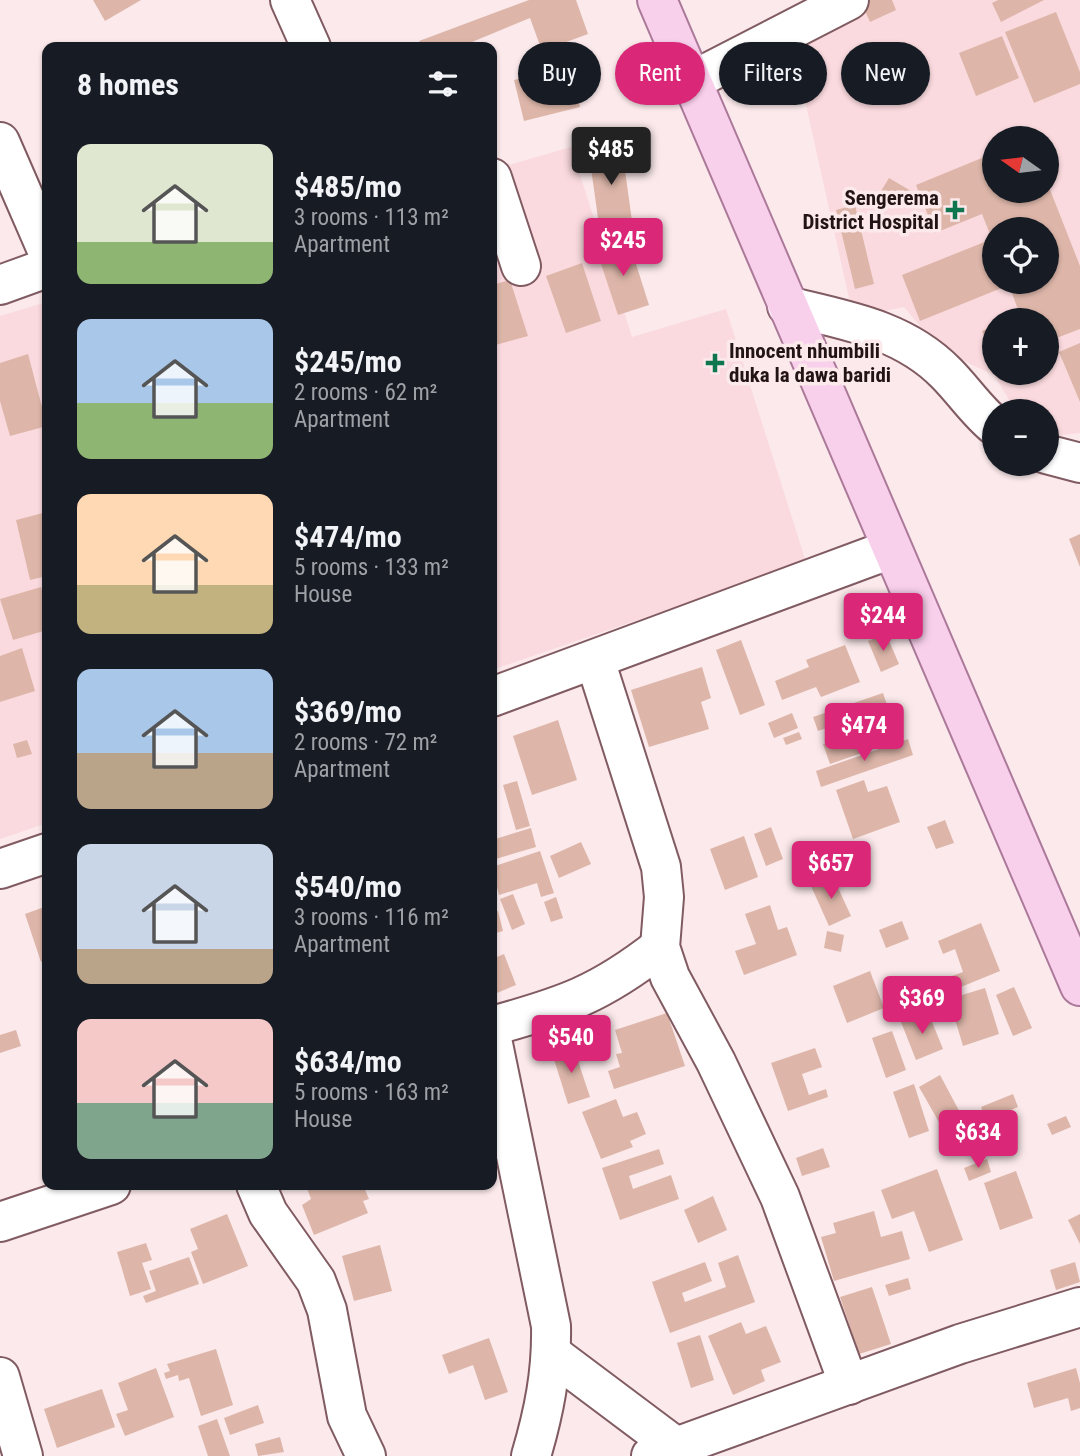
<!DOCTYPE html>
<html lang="en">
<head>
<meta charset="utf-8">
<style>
  body { margin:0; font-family:"Roboto Condensed",sans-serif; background:#20242c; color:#f1f3f6; height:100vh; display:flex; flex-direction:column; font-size:26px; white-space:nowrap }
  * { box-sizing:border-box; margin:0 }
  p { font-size:23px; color:#9ea1a6 }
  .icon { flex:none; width:38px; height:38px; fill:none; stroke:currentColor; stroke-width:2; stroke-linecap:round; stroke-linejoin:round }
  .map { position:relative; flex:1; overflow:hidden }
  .drawer { position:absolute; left:42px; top:42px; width:455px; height:1148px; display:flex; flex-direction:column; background:#171b24; border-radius:14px; box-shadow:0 2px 5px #0004 }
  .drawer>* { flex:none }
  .top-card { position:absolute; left:518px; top:42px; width:457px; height:63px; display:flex; gap:14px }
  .needle { width:46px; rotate:284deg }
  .controls { position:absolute; left:982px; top:126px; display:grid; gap:14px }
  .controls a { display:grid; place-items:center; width:77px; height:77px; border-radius:50%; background:#171b24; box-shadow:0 2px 5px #0004; font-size:35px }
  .price { position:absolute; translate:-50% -60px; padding:0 16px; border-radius:7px; background:#db2777; color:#fff; font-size:23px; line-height:46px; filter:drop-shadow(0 2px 4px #0008) }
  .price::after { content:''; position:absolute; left:50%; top:42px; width:21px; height:16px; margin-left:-10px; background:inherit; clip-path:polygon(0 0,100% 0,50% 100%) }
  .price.current { background:#222; color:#fff }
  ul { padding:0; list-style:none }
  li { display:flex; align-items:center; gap:21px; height:175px; padding:0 35px }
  li span { display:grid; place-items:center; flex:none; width:196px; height:140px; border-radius:14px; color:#555 }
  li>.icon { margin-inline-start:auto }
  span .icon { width:84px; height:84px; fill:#fffc; stroke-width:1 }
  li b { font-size:30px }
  h2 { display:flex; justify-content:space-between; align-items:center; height:84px; padding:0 35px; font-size:30px }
  .pill { padding:0 24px; border-radius:32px; background:#171b24; box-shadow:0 2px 5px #0004; font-size:24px; line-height:63px }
  .pill.current { background:#db2777; color:#fff }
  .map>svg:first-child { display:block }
</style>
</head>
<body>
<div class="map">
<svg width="1080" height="1456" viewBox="0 0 1080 1456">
  <rect width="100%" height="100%" fill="#fbe9eb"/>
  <!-- built -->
  <g fill="#fadade" fill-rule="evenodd">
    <path d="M859,0H1080V433L1047,437L1046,411H1016L994,375L940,350L904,307L864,315L849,298L790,33ZM994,138H1046V191H994ZM994,229H1046V282H994ZM994,320H1046V373H994Z"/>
    <path d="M571,147L632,337L726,309L806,562L492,670V170Z"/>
    <path d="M47,302V823L0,839V316Z"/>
  </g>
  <!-- building -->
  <g fill="#ddb6a9" fill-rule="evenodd">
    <path d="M93,0H141L105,21Z"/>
    <path d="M529,0H576L588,34L542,51L530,18L460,47H422L419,41Z"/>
    <path d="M870,0H892L896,10L870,22L862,4Z"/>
    <path d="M998,0H1044L1001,22L992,3Z"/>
    <path d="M1056,12L1080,72V84L1034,103L1005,32Z"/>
    <path d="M1002,36L1019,78L976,96L959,53Z"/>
    <path d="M571,66L580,107L524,121L514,80Z"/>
    <path d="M622,149L632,221L599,225L589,154Z"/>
    <path d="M994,153V191H1046L1047,182L1080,266V329L1046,342V320H1008L1020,315L1009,285L920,321L902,275L992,239L982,214L935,233L916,185ZM994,229H1046V282H994Z"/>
    <path d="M889,178L911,191L900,209L878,196Z"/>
    <path d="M855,205L874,284L855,289L836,210Z"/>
    <path d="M629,242L649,305L618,315L597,252Z"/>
    <path d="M582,263L601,321L566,333L546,276Z"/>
    <path d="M510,280L528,336L492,346V285Z"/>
    <path d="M994,326V363L982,331Z"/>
    <path d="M1080,343V402L1059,352Z"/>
    <path d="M28,354L47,426L10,436L0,401V363Z"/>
    <path d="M47,512V576L30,580L16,520Z"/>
    <path d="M1080,534V567L1069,539Z"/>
    <path d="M41,587L47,607V630L13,640L0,599Z"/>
    <path d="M886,634L899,664L881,672L868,641Z"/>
    <path d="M741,640L765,705L740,715L716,650Z"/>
    <path d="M845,645L860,682L821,697L816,687L782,700L775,681L809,667L806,660Z"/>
    <path d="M22,648L35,691L0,702V656Z"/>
    <path d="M702,667L711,698L701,702L709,729L649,747L631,690Z"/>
    <path d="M883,693L899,740L830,764L823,744L869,729L864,715L818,731L813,717Z"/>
    <path d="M792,713L798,728L774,738L768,723Z"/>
    <path d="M558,720L577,780L532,795L513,736Z"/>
    <path d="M799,732L802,739L786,745L783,738Z"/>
    <path d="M908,739L913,755L821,787L816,771Z"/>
    <path d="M27,740L32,754L17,758L13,744Z"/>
    <path d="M864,780L868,792L887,786L900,822L853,839L836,790Z"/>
    <path d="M517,781L530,826L516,830L503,785Z"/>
    <path d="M945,820L954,843L936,849L927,827Z"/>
    <path d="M771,827L783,859L766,866L754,834Z"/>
    <path d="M531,828L536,847L492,860V840Z"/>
    <path d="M744,836L758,877L725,890L710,849Z"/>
    <path d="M833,841L837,852L852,846L854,853L827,863L822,846Z"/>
    <path d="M581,842L591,864L559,878L550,856Z"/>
    <path d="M540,851L554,893L541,897L537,883L499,895L492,867Z"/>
    <path d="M832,875L851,916L829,926L811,886Z"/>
    <path d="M513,894L525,924L512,930L500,899Z"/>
    <path d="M556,897L563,918L551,922L544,902Z"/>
    <path d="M770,905L778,930L787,927L797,955L744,975L735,951L756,944L745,914Z"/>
    <path d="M47,906V959L41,962L25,914Z"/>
    <path d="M498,911L503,931L492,934V913Z"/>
    <path d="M902,921L909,939L886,948L879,930Z"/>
    <path d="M981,923L1000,971L956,989L952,976L963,972L955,949L943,954L938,941Z"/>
    <path d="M827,931L844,935L841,952L824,948Z"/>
    <path d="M504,954L516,985L492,995V959Z"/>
    <path d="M870,971L884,1008L847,1023L833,986Z"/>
    <path d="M1014,987L1032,1028L1013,1036L996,995Z"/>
    <path d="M985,988L999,1034L963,1046L949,999Z"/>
    <path d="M928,1012L943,1049L916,1060L901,1022Z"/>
    <path d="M667,1013L685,1066L614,1089L608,1071L620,1067L616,1054L622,1053L615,1030Z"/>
    <path d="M16,1030L21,1046L0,1053V1035Z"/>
    <path d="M892,1031L906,1070L886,1078L872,1038Z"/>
    <path d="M573,1046L590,1097L568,1104L552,1053Z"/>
    <path d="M815,1048L822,1067L802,1074L809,1095L826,1089L828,1097L788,1111L771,1063Z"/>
    <path d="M940,1075L964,1120L944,1131L919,1087Z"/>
    <path d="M914,1084L929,1131L909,1138L893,1092Z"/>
    <path d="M1013,1094L1018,1107L987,1120L981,1107Z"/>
    <path d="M616,1099L623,1117L637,1112L646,1134L630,1141L633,1147L601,1159L582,1112Z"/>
    <path d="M1066,1116L1071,1127L1052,1135L1047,1124Z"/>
    <path d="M823,1148L830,1167L802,1176L796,1158Z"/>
    <path d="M659,1149L664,1164L629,1176L633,1189L671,1175L679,1199L620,1220L602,1168Z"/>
    <path d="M987,1159L991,1172L969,1181L964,1168Z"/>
    <path d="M937,1169L963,1240L929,1252L914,1211L892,1219L881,1190Z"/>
    <path d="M1016,1171L1033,1218L1000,1230L984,1183Z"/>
    <path d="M314,1185H363L369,1199L363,1201L368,1213L314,1235L302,1205L311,1199L307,1188Z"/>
    <path d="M713,1196L727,1230L698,1243L684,1210Z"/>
    <path d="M874,1211L881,1237L902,1231L910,1259L834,1281L821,1237L836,1233L833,1223Z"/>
    <path d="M227,1214L248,1266L203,1284L191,1252L198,1249L190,1229Z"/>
    <path d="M1080,1214V1244L1068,1220Z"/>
    <path d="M146,1243L152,1260L142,1263L151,1289L130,1296L117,1252Z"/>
    <path d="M380,1245L392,1291L354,1301L342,1256Z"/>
    <path d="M738,1255L755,1302L670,1333L652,1282L705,1262L712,1281L682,1293L685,1302L726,1287L718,1263Z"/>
    <path d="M189,1257L199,1284L146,1303L143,1296L156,1291L149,1271Z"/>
    <path d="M1075,1262L1080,1282L1056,1290L1050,1270Z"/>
    <path d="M908,1278L911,1289L889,1296L885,1285Z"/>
    <path d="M872,1287L891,1344L859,1354L840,1297Z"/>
    <path d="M741,1322L746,1334L766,1326L781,1362L761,1370L765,1381L733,1395L708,1336Z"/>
    <path d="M700,1335L714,1380L691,1388L677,1343Z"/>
    <path d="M489,1338L508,1392L485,1400L473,1365L449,1374L442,1355Z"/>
    <path d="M216,1349L233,1405L201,1416L189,1378L179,1381L178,1375L166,1379L164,1373L170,1371L167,1364Z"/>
    <path d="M156,1368L174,1417L125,1436L116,1414L128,1410L118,1383Z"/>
    <path d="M1076,1368L1080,1383V1408L1071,1411L1068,1398L1034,1408L1027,1383Z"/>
    <path d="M102,1389L115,1427L57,1448L44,1409Z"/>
    <path d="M258,1405L264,1423L230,1435L224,1418Z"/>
    <path d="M217,1419L230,1456H208L198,1426Z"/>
    <path d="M280,1437L284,1452L258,1456L255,1444Z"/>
  </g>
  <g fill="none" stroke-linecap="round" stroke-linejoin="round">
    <!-- minor casing -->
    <g stroke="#805b61" stroke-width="42">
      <g id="minor">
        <path d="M290,0L311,47"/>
        <path d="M694,80L849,0"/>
        <path d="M0,142L47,250"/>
        <path d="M492,178L521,266"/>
        <path d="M0,285L47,268"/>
        <path d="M787,306C844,320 903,329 946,373C963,390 976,410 994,425"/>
        <path d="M1046,454L1080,463"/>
        <path d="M595,660L661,867L664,897L660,947L670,977L716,1062L780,1197L849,1385"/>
        <path d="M492,697L891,549"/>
        <path d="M0,869L47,853"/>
        <path d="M492,1026C565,1006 600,994 660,947"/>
        <path d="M492,1039L551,1326C552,1372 544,1412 531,1456"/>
        <path d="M256,1185L268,1213L316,1281L327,1310L347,1416L366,1456"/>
        <path d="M0,1222L111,1185"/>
        <path d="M552,1354L676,1447"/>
        <path d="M0,1377L23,1456"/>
        <path d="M651,1456L960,1344L1080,1307"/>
      </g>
    </g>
    <!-- major casing -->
    <g stroke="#ab7999" stroke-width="42">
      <path id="major" d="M657,0L1080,986"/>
    </g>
    <!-- minor -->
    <use href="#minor" stroke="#fff" stroke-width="38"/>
    <!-- major -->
    <use href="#major" stroke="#f9d0ec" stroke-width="38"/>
  </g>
  <!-- markers -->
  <g fill="#0f764f" stroke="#fbe9eb" stroke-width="2.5">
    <path d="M951.5 199.5h7v7h7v7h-7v7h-7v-7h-7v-7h7z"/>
    <path d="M711.5 352.5h7v7h7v7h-7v7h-7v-7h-7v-7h7z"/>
  </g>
  <g text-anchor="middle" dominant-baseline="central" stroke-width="7" stroke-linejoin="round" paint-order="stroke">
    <!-- poi labels -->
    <g font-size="21" font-weight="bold" fill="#221315" stroke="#fbe9eb" text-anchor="end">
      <text x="939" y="198">Sengerema<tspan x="939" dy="24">District Hospital</tspan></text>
      <text x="729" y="351" text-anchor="start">Innocent nhumbili<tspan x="729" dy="24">duka la dawa baridi</tspan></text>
    </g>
  </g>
</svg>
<div class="controls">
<a><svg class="needle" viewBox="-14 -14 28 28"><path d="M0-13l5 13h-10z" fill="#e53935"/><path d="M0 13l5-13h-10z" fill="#9ea1a6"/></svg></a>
<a><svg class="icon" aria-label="locate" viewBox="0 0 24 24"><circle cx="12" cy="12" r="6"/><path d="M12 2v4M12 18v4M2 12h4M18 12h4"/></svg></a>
<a>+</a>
<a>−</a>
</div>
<b class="price current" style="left:611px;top:187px">$485</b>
<b class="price" style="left:623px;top:278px">$245</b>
<b class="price" style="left:883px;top:653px">$244</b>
<b class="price" style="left:864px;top:763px">$474</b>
<b class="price" style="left:831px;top:901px">$657</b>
<b class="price" style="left:922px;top:1036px">$369</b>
<b class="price" style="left:571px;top:1075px">$540</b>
<b class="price" style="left:978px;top:1170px">$634</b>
<div class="top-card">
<a class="pill">Buy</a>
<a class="pill current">Rent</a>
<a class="pill">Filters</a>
<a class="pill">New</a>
</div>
<section class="drawer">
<h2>8 homes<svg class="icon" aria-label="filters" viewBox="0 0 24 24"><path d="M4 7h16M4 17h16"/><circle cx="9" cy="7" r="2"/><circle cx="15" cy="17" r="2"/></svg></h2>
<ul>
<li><span style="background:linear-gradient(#dfe7d0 70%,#8fb573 0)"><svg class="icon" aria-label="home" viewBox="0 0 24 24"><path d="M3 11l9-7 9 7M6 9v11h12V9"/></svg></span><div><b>$485/mo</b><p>3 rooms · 113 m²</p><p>Apartment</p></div></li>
<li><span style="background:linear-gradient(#a9c7e8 60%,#8fb573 0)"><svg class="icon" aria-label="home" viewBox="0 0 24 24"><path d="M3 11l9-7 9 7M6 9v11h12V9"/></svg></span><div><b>$245/mo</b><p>2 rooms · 62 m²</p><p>Apartment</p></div></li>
<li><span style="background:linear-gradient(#ffd9b3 65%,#c2b280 0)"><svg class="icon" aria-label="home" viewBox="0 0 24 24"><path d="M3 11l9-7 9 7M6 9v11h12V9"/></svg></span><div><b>$474/mo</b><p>5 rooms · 133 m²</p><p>House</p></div></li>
<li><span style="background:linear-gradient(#a9c7e8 60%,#b9a48a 0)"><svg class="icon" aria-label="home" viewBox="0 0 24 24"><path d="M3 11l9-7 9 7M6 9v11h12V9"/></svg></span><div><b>$369/mo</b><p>2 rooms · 72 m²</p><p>Apartment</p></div></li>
<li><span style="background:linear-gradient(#c9d6e8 75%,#b9a48a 0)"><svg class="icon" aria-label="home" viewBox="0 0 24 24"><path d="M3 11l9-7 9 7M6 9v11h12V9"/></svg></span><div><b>$540/mo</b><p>3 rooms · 116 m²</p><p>Apartment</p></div></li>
<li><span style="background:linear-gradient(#f6c9c9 60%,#7fa58c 0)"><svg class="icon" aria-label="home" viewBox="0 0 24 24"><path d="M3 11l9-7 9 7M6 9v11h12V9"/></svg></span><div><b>$634/mo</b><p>5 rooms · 163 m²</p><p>House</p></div></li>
</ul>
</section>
</div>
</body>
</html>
